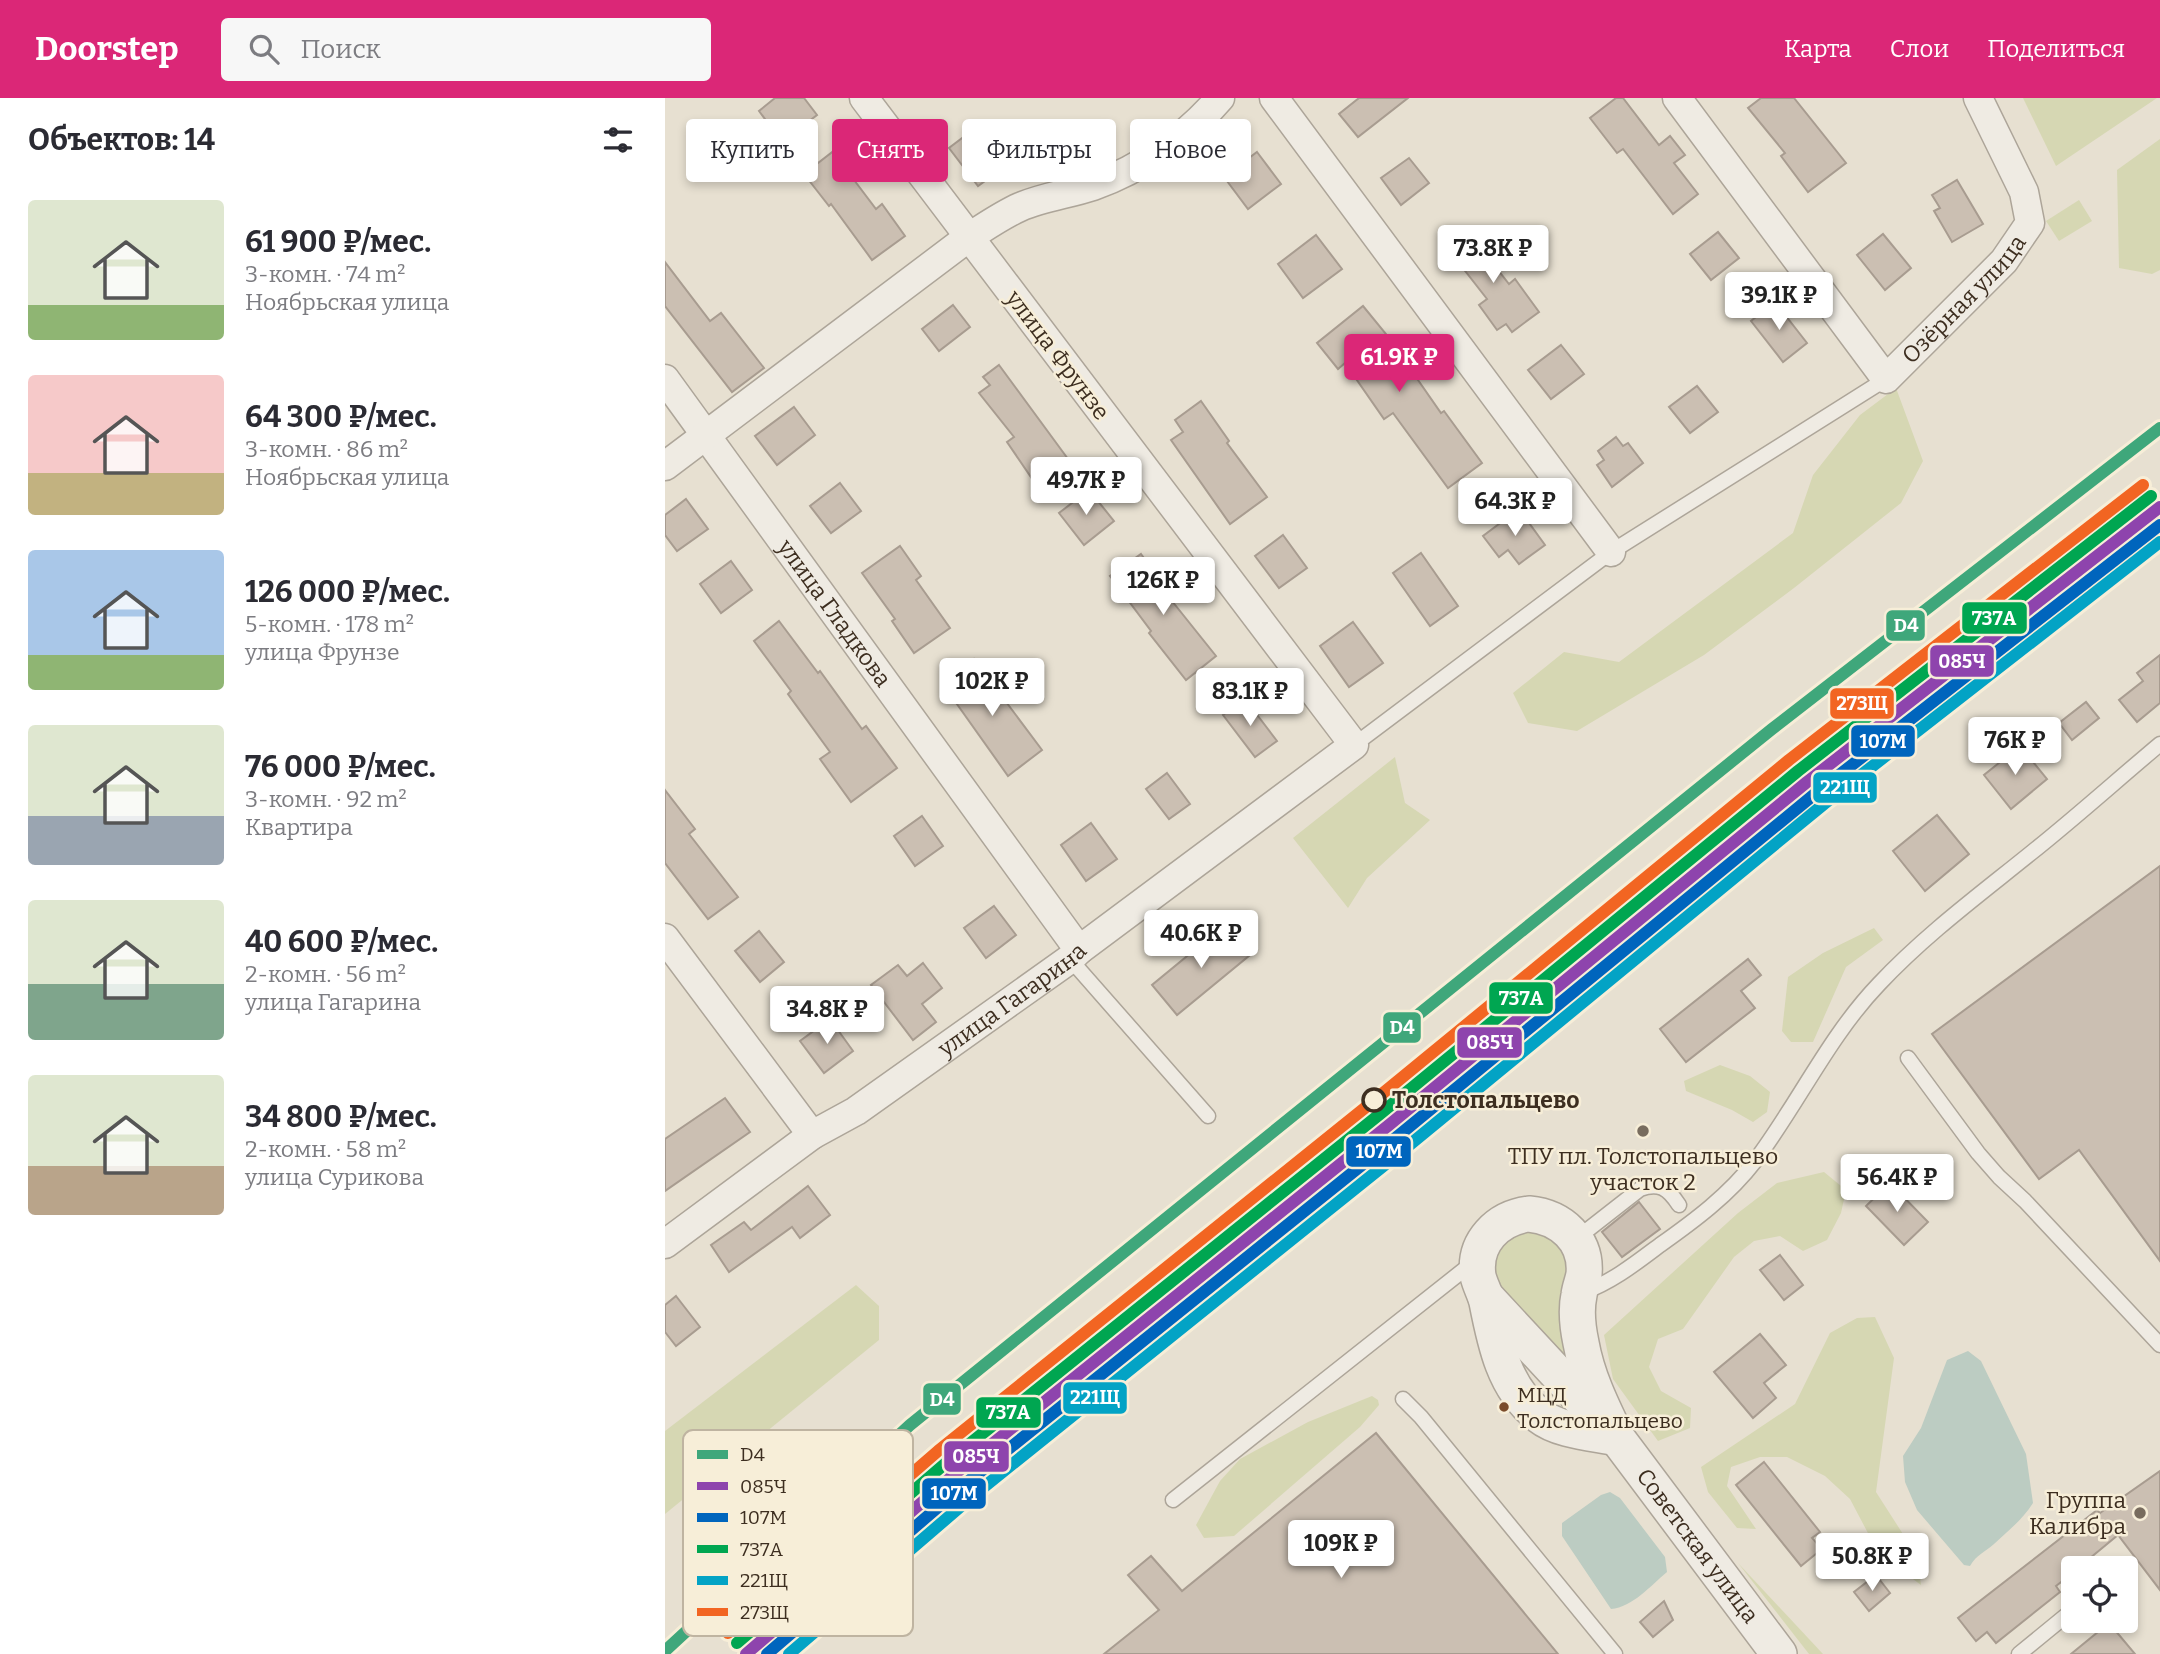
<!DOCTYPE html>
<html lang="ru">
<head>
<meta charset="utf-8">
<style>
  body { margin:0; font-family:Bitter,serif; background:#f7f7f7; color:#2b2b33; height:100vh; display:flex; flex-direction:column; font-size:26px; white-space:nowrap }
  * { box-sizing:border-box; margin:0 }
  p { font-size:23px; color:#7c7c81 }
  .icon { flex:none; width:38px; height:38px; fill:none; stroke:currentColor; stroke-width:2; stroke-linecap:round; stroke-linejoin:round }
  .map { position:relative; flex:1; overflow:hidden }
  .side { display:flex; flex-direction:column; background:#fff; width:665px }
  .side>* { flex:none }
  .guide { position:absolute; left:21px; top:21px; width:665px; height:63px; display:flex; gap:14px }
  .fabs { position:absolute; left:1396px; top:1458px; display:grid; gap:14px }
  .fabs a { display:grid; place-items:center; width:77px; height:77px; border-radius:7px; background:#fff; box-shadow:0 4px 10px #0003; font-size:35px }
  .price { position:absolute; translate:-50% -60px; padding:0 16px; border-radius:7px; background:#fff; color:#222; font-size:23px; line-height:46px; filter:drop-shadow(0 2px 4px #0008) }
  .price::after { content:''; position:absolute; left:50%; top:42px; width:21px; height:16px; margin-left:-10px; background:inherit; clip-path:polygon(0 0,100% 0,50% 100%) }
  .price.active { background:#db2777; color:#fff }
  ul { padding:0; list-style:none }
  li { display:flex; align-items:center; gap:21px; height:175px; padding:0 28px }
  li span { display:grid; place-items:center; flex:none; width:196px; height:140px; border-radius:7px; color:#555 }
  li>.icon { margin-inline-start:auto }
  span .icon { width:84px; height:84px; fill:#fffc; stroke-width:1 }
  li b { font-size:30px }
  h2 { display:flex; justify-content:space-between; align-items:center; height:84px; padding:0 28px; font-size:30px }
  .pill { padding:0 24px; border-radius:7px; background:#fff; box-shadow:0 4px 10px #0003; font-size:24px; line-height:63px }
  .pill.active { background:#db2777; color:#fff }
  header { display:flex; align-items:center; gap:42px; box-sizing:border-box; height:98px; padding:0 35px; background:#db2777; color:#fff }
  header strong { font-size:33px }
  nav { display:flex; gap:38px; margin-inline-start:auto; font-size:24px }
  .search { width:490px; height:63px; background:#f7f7f7; display:flex; align-items:center; gap:18px; box-sizing:border-box; padding:0 24px; border-radius:7px; color:#7c7c81; font-size:26px }
  main { display:flex; flex:1; min-height:0 }
  .map>svg:first-child { display:block }
</style>
</head>
<body>
<header>
<strong>Doorstep</strong>
<div class="search"><svg class="icon" aria-label="search" viewBox="0 0 24 24"><circle cx="10" cy="10" r="6"/><path d="M15 15l6 6"/></svg>Поиск</div>
<nav><a>Карта</a><a>Слои</a><a>Поделиться</a></nav>
</header>
<main>
<section class="side">
<h2>Объектов: 14<svg class="icon" aria-label="filters" viewBox="0 0 24 24"><path d="M4 7h16M4 17h16"/><circle cx="9" cy="7" r="2"/><circle cx="15" cy="17" r="2"/></svg></h2>
<ul>
<li><span style="background:linear-gradient(#dfe7d0 75%,#8fb573 0)"><svg class="icon" aria-label="home" viewBox="0 0 24 24"><path d="M3 11l9-7 9 7M6 9v11h12V9"/></svg></span><div><b>61 900 ₽/мес.</b><p>3-комн. · 74 m²</p><p>Ноябрьская улица</p></div></li>
<li><span style="background:linear-gradient(#f6c9c9 70%,#c2b280 0)"><svg class="icon" aria-label="home" viewBox="0 0 24 24"><path d="M3 11l9-7 9 7M6 9v11h12V9"/></svg></span><div><b>64 300 ₽/мес.</b><p>3-комн. · 86 m²</p><p>Ноябрьская улица</p></div></li>
<li><span style="background:linear-gradient(#a9c7e8 75%,#8fb573 0)"><svg class="icon" aria-label="home" viewBox="0 0 24 24"><path d="M3 11l9-7 9 7M6 9v11h12V9"/></svg></span><div><b>126 000 ₽/мес.</b><p>5-комн. · 178 m²</p><p>улица Фрунзе</p></div></li>
<li><span style="background:linear-gradient(#dfe7d0 65%,#9aa5b1 0)"><svg class="icon" aria-label="home" viewBox="0 0 24 24"><path d="M3 11l9-7 9 7M6 9v11h12V9"/></svg></span><div><b>76 000 ₽/мес.</b><p>3-комн. · 92 m²</p><p>Квартира</p></div></li>
<li><span style="background:linear-gradient(#dfe7d0 60%,#7fa58c 0)"><svg class="icon" aria-label="home" viewBox="0 0 24 24"><path d="M3 11l9-7 9 7M6 9v11h12V9"/></svg></span><div><b>40 600 ₽/мес.</b><p>2-комн. · 56 m²</p><p>улица Гагарина</p></div></li>
<li><span style="background:linear-gradient(#dfe7d0 65%,#b9a48a 0)"><svg class="icon" aria-label="home" viewBox="0 0 24 24"><path d="M3 11l9-7 9 7M6 9v11h12V9"/></svg></span><div><b>34 800 ₽/мес.</b><p>2-комн. · 58 m²</p><p>улица Сурикова</p></div></li>
</ul>
</section>
<div class="map">
<svg width="1495" height="1556" viewBox="0 0 1495 1556">
  <rect width="100%" height="100%" fill="#e7e0d1"/>
  <!-- green -->
  <g fill="#d6d7b3">
    <path d="M1358,0H1492L1391,68Z"/>
    <path d="M1495,41V172L1487,176L1454,170L1452,72Z"/>
    <path d="M1414,102L1427,123L1394,143L1381,123Z"/>
    <path d="M1231,290L1258,363L1236,405L1129,490L1039,557L912,633L863,625L848,595L899,554L954,564L1128,435L1148,377L1195,317Z"/>
    <path d="M730,659L740,705L765,722L702,780L683,810L628,740Z"/>
    <path d="M1209,830L1218,842L1181,869L1148,944H1126L1117,933L1123,879L1158,855Z"/>
    <path d="M1055,967L1085,978L1105,994L1102,1014L1088,1024L1067,1012L1021,993L1019,983Z"/>
    <path d="M1159,1074L1181,1092L1176,1115L1162,1142L1138,1153L1115,1138L1089,1143L1069,1159L1018,1231L993,1241L984,1269L996,1293L1026,1310L1025,1330L993,1343L948,1281L939,1237L1073,1115L1112,1085Z"/>
    <path d="M862,1127L903,1147L915,1283L822,1182L821,1159Z"/>
    <path d="M191,1187L214,1208V1242L0,1416V1333Z"/>
    <path d="M1210,1219L1229,1260L1211,1394L1252,1458L1256,1487L1214,1456L1185,1401L1160,1378L1122,1359H1095L1066,1369L1062,1388L1091,1431L1072,1430L1043,1394L1036,1369L1130,1306L1165,1235L1192,1220Z"/>
    <path d="M707,1298L713,1302L714,1307L695,1329L569,1438L539,1440L531,1427L555,1383L575,1361L643,1324Z"/>
    <path d="M1073,1465L1158,1556H1144Z"/>
  </g>
  <!-- water -->
  <g fill="#bcccc2">
    <path d="M1303,1253L1316,1263L1361,1356L1368,1405C1358,1421 1343,1433 1329,1446C1319,1455 1312,1456 1305,1468L1299,1467L1252,1412L1240,1384L1238,1358L1256,1330L1282,1262Z"/>
    <path d="M945,1394L955,1400L1000,1459L1002,1474C985,1488 968,1509 946,1511L897,1438V1425L936,1397Z"/>
  </g>
  <!-- building -->
  <g fill="#cbbfb2" stroke="#a89c90" stroke-width="2">
    <path d="M110,0H139L152,17L117,44L94,13Z"/>
    <path d="M694,0H743L693,39L674,16Z"/>
    <path d="M951,0H958L994,47L1005,38L1020,57L1009,65L1033,96L1008,116L958,51L952,55L925,20Z"/>
    <path d="M1096,0H1129L1181,65L1143,94L1116,58L1120,55L1083,10Z"/>
    <path d="M317,25L346,64L313,88L284,50Z"/>
    <path d="M175,48L190,68L183,74L211,111L217,106L240,138L207,162L166,106L164,108L139,76Z"/>
    <path d="M592,54L616,86L583,111L559,79Z"/>
    <path d="M744,60L764,85L736,107L716,80Z"/>
    <path d="M1292,82L1318,126L1287,144L1269,113L1275,110L1267,97Z"/>
    <path d="M809,131L825,150L819,154L844,186L850,181L874,214L847,234L841,226L832,232L814,207L822,201L783,151Z"/>
    <path d="M1053,134L1074,160L1046,182L1025,156Z"/>
    <path d="M1218,136L1246,170L1220,192L1192,157Z"/>
    <path d="M651,137L677,171L638,200L613,166Z"/>
    <path d="M0,164L45,223L56,215L99,270L67,294L0,208Z"/>
    <path d="M1110,204L1142,245L1118,264L1086,223Z"/>
    <path d="M288,207L305,229L274,253L257,231Z"/>
    <path d="M698,208L721,236L776,315L779,313L817,365L783,390L728,315L719,321L680,265L673,271L652,245Z"/>
    <path d="M896,247L919,276L886,301L863,272Z"/>
    <path d="M334,267L403,361L370,385L342,344L349,339L314,295L325,287L318,279Z"/>
    <path d="M1032,288L1053,314L1025,335L1004,309Z"/>
    <path d="M536,303L564,343L562,345L602,399L565,426L506,342L518,334L510,322Z"/>
    <path d="M129,309L150,337L112,367L90,338Z"/>
    <path d="M951,339L958,348L963,345L978,365L947,389L932,367L939,362L933,353Z"/>
    <path d="M175,385L196,413L166,435L145,408Z"/>
    <path d="M424,392L449,423L419,447L394,415Z"/>
    <path d="M21,401L43,431L12,453L0,437V417Z"/>
    <path d="M854,411L880,447L854,466L843,452L834,459L818,438Z"/>
    <path d="M618,437L642,470L614,490L590,458Z"/>
    <path d="M235,448L256,478L251,482L285,530L249,555L227,523L230,521L197,475Z"/>
    <path d="M756,455L793,508L765,528L728,475Z"/>
    <path d="M476,456L498,486L495,488L551,558L521,582L484,535L486,533L445,478Z"/>
    <path d="M66,463L87,492L56,515L35,486Z"/>
    <path d="M114,523L153,575L155,573L197,631L201,628L232,670L186,704L155,661L165,654L123,596L126,593L89,543Z"/>
    <path d="M688,524L718,565L684,589L655,548Z"/>
    <path d="M1495,557V605L1472,624L1454,602L1478,583L1472,575Z"/>
    <path d="M309,561L377,652L343,678L277,585Z"/>
    <path d="M580,601L612,643L590,659L558,617Z"/>
    <path d="M1421,604L1434,620L1407,642L1394,625Z"/>
    <path d="M1355,648L1382,681L1346,711L1319,677Z"/>
    <path d="M502,675L525,706L504,721L481,691Z"/>
    <path d="M0,692L30,731L24,736L73,799L43,821L0,765Z"/>
    <path d="M1272,717L1304,756L1260,793L1228,753Z"/>
    <path d="M257,718L278,748L250,768L229,738Z"/>
    <path d="M426,725L452,761L421,783L396,747Z"/>
    <path d="M1495,768V1163L1414,1052L1374,1081L1267,936Z"/>
    <path d="M329,808L351,837L321,860L299,830Z"/>
    <path d="M560,827L585,857L512,917L487,887Z"/>
    <path d="M94,833L119,864L95,884L70,853Z"/>
    <path d="M1083,861L1096,877L1076,893L1090,910L1021,964L995,931Z"/>
    <path d="M258,865L277,890L257,906L271,924L248,942L206,887L233,867L242,878Z"/>
    <path d="M165,921L188,953L159,975L135,943Z"/>
    <path d="M60,1000L85,1034L0,1093V1041Z"/>
    <path d="M1225,1085L1263,1124L1239,1147L1201,1108Z"/>
    <path d="M143,1088L165,1117L135,1140L127,1129L64,1174L46,1147L79,1124L86,1132Z"/>
    <path d="M974,1104L995,1131L957,1159L937,1134Z"/>
    <path d="M1115,1157L1138,1187L1119,1202L1095,1172Z"/>
    <path d="M11,1198L35,1229L11,1248L0,1234V1207Z"/>
    <path d="M1095,1236L1121,1267L1099,1285L1111,1300L1088,1320L1049,1274Z"/>
    <path d="M711,1335L893,1556H439L494,1512L463,1477L486,1458L517,1493Z"/>
    <path d="M1099,1364L1155,1434L1147,1440L1157,1451L1136,1468L1071,1387Z"/>
    <path d="M1495,1373V1492L1453,1437L1413,1470H1409V1474L1391,1488L1395,1494L1331,1545L1322,1534L1311,1543L1293,1520L1432,1412L1435,1415Z"/>
    <path d="M1211,1477L1225,1495L1204,1513L1189,1494Z"/>
    <path d="M999,1503L1008,1522L988,1539L975,1524Z"/>
    <path d="M1444,1525L1470,1556H1406Z"/>
  </g>
  <g fill="none" stroke-linecap="round" stroke-linejoin="round">
    <!-- service casing -->
    <g stroke="#ada599" stroke-width="17">
      <g id="service">
        <path d="M689,647L946,454L1221,281"/>
        <path d="M405,861L543,1018"/>
        <path d="M1243,960L1313,1055L1334,1079L1360,1103L1495,1247"/>
        <path d="M911,1141L975,1091C994,1084 1003,1090 1014,1107"/>
        <path d="M919,1194C947,1184 971,1165 995,1147C1029,1123 1064,1097 1090,1063C1133,1006 1164,938 1214,886C1260,837 1314,797 1366,755C1410,720 1452,682 1495,646"/>
        <path d="M738,1301L756,1319L950,1556"/>
        <path d="M508,1402L810,1163"/>
        <path d="M1354,1556L1409,1511"/>
      </g>
    </g>
    <!-- minor casing -->
    <g stroke="#ada599" stroke-width="31">
      <g id="minor">
        <path d="M609,0L946,454"/>
        <path id="s1" d="M1012,0L1221,281L1339,163L1365,125L1359,94L1313,0"/>
        <path id="s2" d="M0,281L414,852"/>
        <path d="M0,368L304,139C320,129 337,117 355,109C378,99 404,96 428,88C476,71 522,39 555,0"/>
        <path d="M0,840L147,1037"/>
        <path id="s3" d="M0,1146L147,1037L191,1013L405,861L414,852L689,647L199,0"/>
      </g>
    </g>
    <!-- tertiary casing -->
    <g stroke="#ada599" stroke-width="38">
      <g id="tertiary">
        <path d="M864,1116C896,1119 922,1142 919,1176C918,1183 915,1189 914,1197C911,1211 913,1231 916,1245C922,1279 937,1309 952,1340C928,1335 894,1333 875,1318C839,1291 830,1245 822,1204C820,1195 815,1187 813,1178C808,1144 833,1120 864,1116Z"/>
        <path id="s4" d="M821,1199L952,1340L1114,1556"/>
      </g>
    </g>
    <!-- service -->
    <use href="#service" stroke="#efebe3" stroke-width="14"/>
    <!-- minor -->
    <use href="#minor" stroke="#efebe3" stroke-width="28"/>
    <!-- tertiary -->
    <use href="#tertiary" stroke="#efebe3" stroke-width="35"/>
    <!-- rail-1 casing -->
    <g stroke="#f7eed8" stroke-width="18">
      <path id="rail-1" d="M0,1553L245,1327L1107,631L1495,330"/>
    </g>
    <!-- rail-2 casing -->
    <g stroke="#f7eed8" stroke-width="18">
      <path id="rail-2" d="M81,1556L291,1375L724,1027L1142,684L1495,409"/>
    </g>
    <!-- rail-3 casing -->
    <g stroke="#f7eed8" stroke-width="18">
      <path id="rail-3" d="M102,1556L300,1386L733,1038L1151,695L1495,427"/>
    </g>
    <!-- rail-4 casing -->
    <g stroke="#f7eed8" stroke-width="18">
      <path id="rail-4" d="M72,1545L282,1364L715,1016L1133,673L1486,398"/>
    </g>
    <!-- rail-5 casing -->
    <g stroke="#f7eed8" stroke-width="18">
      <path id="rail-5" d="M124,1556L309,1397L742,1049L1159,706L1495,444"/>
    </g>
    <!-- rail-6 casing -->
    <g stroke="#f7eed8" stroke-width="18">
      <path id="rail-6" d="M63,1535L273,1353L706,1005L1124,662L1478,387"/>
    </g>
    <!-- rail-1 -->
    <use href="#rail-1" stroke="#3fa77b" stroke-width="12"/>
    <!-- rail-2 -->
    <use href="#rail-2" stroke="#8e44ad" stroke-width="12"/>
    <!-- rail-3 -->
    <use href="#rail-3" stroke="#0065bd" stroke-width="12"/>
    <!-- rail-4 -->
    <use href="#rail-4" stroke="#00a651" stroke-width="12"/>
    <!-- rail-5 -->
    <use href="#rail-5" stroke="#03a3c5" stroke-width="12"/>
    <!-- rail-6 -->
    <use href="#rail-6" stroke="#f26522" stroke-width="12"/>
  </g>
  <!-- markers -->
  <circle fill="#f7eed8" stroke="#3d2e20" stroke-width="3.5" cx="709" cy="1002" r="11"/>
  <g fill="#786c5e" stroke="#f7eed8" stroke-width="2.5">
    <circle cx="978" cy="1033" r="7"/>
    <circle cx="1475" cy="1415" r="7"/>
  </g>
  <circle fill="#7a4b2a" stroke="#f7eed8" stroke-width="2.5" cx="839" cy="1309" r="6"/>
  <g text-anchor="middle" dominant-baseline="central" stroke-width="5" stroke-linejoin="round" paint-order="stroke">
    <!-- bus labels -->
    <g font-size="21" fill="#3d2e20" stroke="#f7eed8" text-anchor="start">
      <text x="852" y="1297">МЦД<tspan x="852" dy="26">Толстопальцево</tspan></text>
    </g>
    <!-- street labels -->
    <g font-size="23" fill="#3d2e20" stroke="#f7eed8">
      <text stroke="none"><textPath href="#s1" startOffset="462">Озёрная улица</textPath></text>
      <text transform="translate(393 257) rotate(53)">улица Фрунзе</text>
      <text stroke="none"><textPath href="#s2" startOffset="289">улица Гладкова</textPath></text>
      <text stroke="none"><textPath href="#s3" startOffset="425">улица Гагарина</textPath></text>
      <text stroke="none"><textPath href="#s4" startOffset="327">Советская улица</textPath></text>
    </g>
    <!-- stop labels -->
    <g font-size="23" font-weight="bold" fill="#3d2e20" stroke="#f7eed8" text-anchor="start">
      <text x="727" y="1002">Толстопальцево</text>
    </g>
    <!-- poi labels -->
    <g font-size="23" fill="#3d2e20" stroke="#f7eed8">
      <text x="978" y="1058">ТПУ пл. Толстопальцево<tspan x="978" dy="26">участок 2</tspan></text>
      <text x="1461" y="1402" text-anchor="end">Группа<tspan x="1461" dy="26">Калибра</tspan></text>
    </g>
  </g>
  <!-- legend -->
  <rect x="18" y="1332" width="230" height="206" rx="10" fill="#f7eed8" stroke="#bfb4a1" stroke-width="2"/>
  <rect x="32" y="1352" width="31" height="9" fill="#3fa77b"/>
  <rect x="32" y="1384" width="31" height="8" fill="#8e44ad"/>
  <rect x="32" y="1415" width="31" height="9" fill="#0065bd"/>
  <rect x="32" y="1447" width="31" height="8" fill="#00a651"/>
  <rect x="32" y="1478" width="31" height="9" fill="#03a3c5"/>
  <rect x="32" y="1510" width="31" height="8" fill="#f26522"/>
  <g font-size="19" fill="#3d2e20">
    <text x="75" y="1363">D4</text>
    <text x="75" y="1395">085Ч</text>
    <text x="75" y="1426">107М</text>
    <text x="75" y="1458">737А</text>
    <text x="75" y="1489">221Щ</text>
    <text x="75" y="1521">273Щ</text>
  </g>
  <g stroke="#f7eed8" stroke-width="2.5">
    <rect x="1296" y="503" width="67" height="34" rx="7" fill="#00a651"/>
    <rect x="1220" y="511" width="41" height="33" rx="7" fill="#3fa77b"/>
    <rect x="1264" y="546" width="66" height="34" rx="7" fill="#8e44ad"/>
    <rect x="1164" y="589" width="66" height="33" rx="7" fill="#f26522"/>
    <rect x="1185" y="626" width="66" height="34" rx="7" fill="#0065bd"/>
    <rect x="1147" y="673" width="66" height="33" rx="7" fill="#03a3c5"/>
    <rect x="823" y="883" width="66" height="34" rx="7" fill="#00a651"/>
    <rect x="717" y="913" width="40" height="33" rx="7" fill="#3fa77b"/>
    <rect x="791" y="928" width="67" height="33" rx="7" fill="#8e44ad"/>
    <rect x="680" y="1037" width="67" height="33" rx="7" fill="#0065bd"/>
    <rect x="397" y="1283" width="66" height="34" rx="7" fill="#03a3c5"/>
    <rect x="257" y="1284" width="40" height="34" rx="7" fill="#3fa77b"/>
    <rect x="310" y="1298" width="67" height="33" rx="7" fill="#00a651"/>
    <rect x="278" y="1342" width="67" height="33" rx="7" fill="#8e44ad"/>
    <rect x="256" y="1379" width="66" height="33" rx="7" fill="#0065bd"/>
  </g>
  <g font-size="19" text-anchor="middle" font-weight="bold" fill="#fff">
    <text x="1329" y="527">737А</text>
    <text x="1241" y="534">D4</text>
    <text x="1297" y="570">085Ч</text>
    <text x="1197" y="612">273Щ</text>
    <text x="1218" y="650">107М</text>
    <text x="1180" y="696">221Щ</text>
    <text x="856" y="907">737А</text>
    <text x="737" y="936">D4</text>
    <text x="825" y="951">085Ч</text>
    <text x="714" y="1060">107М</text>
    <text x="430" y="1306">221Щ</text>
    <text x="277" y="1308">D4</text>
    <text x="343" y="1321">737А</text>
    <text x="311" y="1365">085Ч</text>
    <text x="289" y="1402">107М</text>
  </g>
</svg>
<div class="fabs">
<a><svg class="icon" aria-label="locate" viewBox="0 0 24 24"><circle cx="12" cy="12" r="6"/><path d="M12 2v4M12 18v4M2 12h4M18 12h4"/></svg></a>
</div>
<b class="price" style="left:828px;top:187px">73.8K ₽</b>
<b class="price" style="left:1114px;top:234px">39.1K ₽</b>
<b class="price active" style="left:734px;top:296px">61.9K ₽</b>
<b class="price" style="left:421px;top:419px">49.7K ₽</b>
<b class="price" style="left:850px;top:440px">64.3K ₽</b>
<b class="price" style="left:498px;top:519px">126K ₽</b>
<b class="price" style="left:327px;top:620px">102K ₽</b>
<b class="price" style="left:585px;top:630px">83.1K ₽</b>
<b class="price" style="left:1350px;top:679px">76K ₽</b>
<b class="price" style="left:536px;top:872px">40.6K ₽</b>
<b class="price" style="left:162px;top:948px">34.8K ₽</b>
<b class="price" style="left:1232px;top:1116px">56.4K ₽</b>
<b class="price" style="left:676px;top:1482px">109K ₽</b>
<b class="price" style="left:1207px;top:1495px">50.8K ₽</b>
<div class="guide">
<a class="pill">Купить</a>
<a class="pill active">Снять</a>
<a class="pill">Фильтры</a>
<a class="pill">Новое</a>
</div>
</div>
</main>
</body>
</html>
